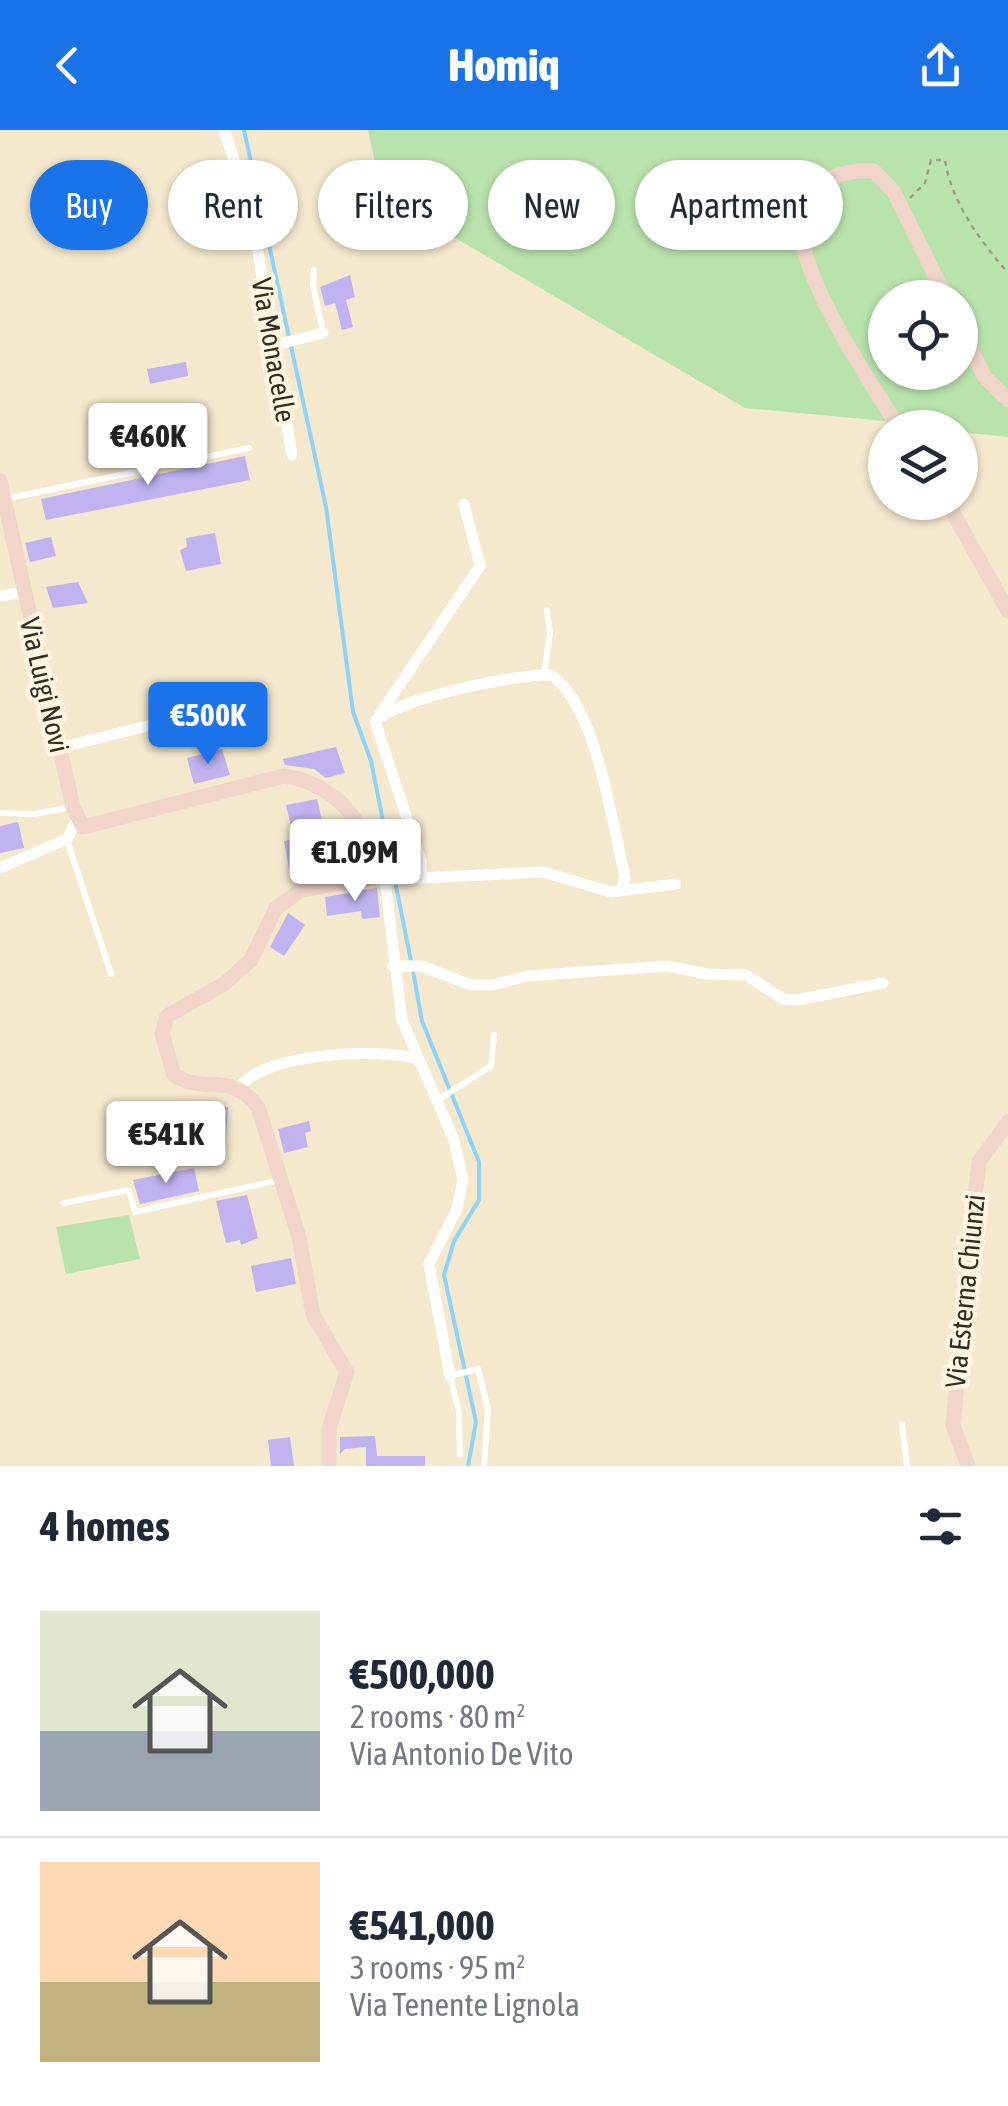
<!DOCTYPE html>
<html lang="en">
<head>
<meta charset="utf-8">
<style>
  body { margin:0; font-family:"Asap Condensed",sans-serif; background:#f2f2f3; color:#1f2937; height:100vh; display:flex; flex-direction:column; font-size:38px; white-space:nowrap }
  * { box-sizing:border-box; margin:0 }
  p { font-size:32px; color:#747a83 }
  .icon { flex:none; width:55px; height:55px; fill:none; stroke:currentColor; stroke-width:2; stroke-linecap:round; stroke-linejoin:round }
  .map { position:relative; height:1336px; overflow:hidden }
  .panel { display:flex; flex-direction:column; background:#fff; flex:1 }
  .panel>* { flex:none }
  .hud { position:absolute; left:30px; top:30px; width:950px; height:90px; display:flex; gap:20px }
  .buttons { position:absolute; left:868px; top:150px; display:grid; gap:20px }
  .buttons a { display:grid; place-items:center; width:110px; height:110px; border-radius:50%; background:#fff; box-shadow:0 2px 8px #0004; font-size:50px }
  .price { position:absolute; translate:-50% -85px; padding:0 22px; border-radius:10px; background:#fff; color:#222; font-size:32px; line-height:65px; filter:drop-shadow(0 2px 5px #0008) }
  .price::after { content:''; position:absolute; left:50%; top:60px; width:30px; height:22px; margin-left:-15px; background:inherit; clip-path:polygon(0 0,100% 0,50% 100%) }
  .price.active { background:#1a73e8; color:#fff }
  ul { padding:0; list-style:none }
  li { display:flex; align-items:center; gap:30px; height:250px; padding:0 40px }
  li+li { border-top:2px solid #e0e1e3 }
  li span { display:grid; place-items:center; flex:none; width:280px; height:200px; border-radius:0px; color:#555 }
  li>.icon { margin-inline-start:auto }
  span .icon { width:120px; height:120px; fill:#fffc; stroke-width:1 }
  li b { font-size:42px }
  h2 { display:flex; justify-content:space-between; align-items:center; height:120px; padding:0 40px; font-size:42px }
  .pill { padding:0 35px; border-radius:45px; background:#fff; box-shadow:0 2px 8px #0004; font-size:35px; line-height:90px }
  .pill.active { background:#1a73e8; color:#fff }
  header { display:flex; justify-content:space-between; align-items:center; height:130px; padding:0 40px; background:#1a73e8; color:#fff; font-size:45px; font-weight:800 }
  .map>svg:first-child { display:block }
</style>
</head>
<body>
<header><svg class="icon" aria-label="back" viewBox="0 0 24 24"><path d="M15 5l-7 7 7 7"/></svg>Homiq<svg class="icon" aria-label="share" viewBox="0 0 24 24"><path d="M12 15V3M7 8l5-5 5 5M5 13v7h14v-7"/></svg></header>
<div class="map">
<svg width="1008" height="1336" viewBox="0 0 1008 1336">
  <rect width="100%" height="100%" fill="#f4e8cd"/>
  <!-- green -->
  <g fill="#b9e3ac" fill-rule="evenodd">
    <path d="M368,0H1008V307L960,302V298L745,278L382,65ZM885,168H960V242H885Z"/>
    <path d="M129,1085L140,1129L66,1144L56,1097Z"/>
  </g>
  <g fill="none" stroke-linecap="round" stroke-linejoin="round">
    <!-- stream -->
    <g stroke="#8ed3f9" stroke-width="4">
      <path d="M244,0L326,377L353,582L371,631L411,831"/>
      <path d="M413,841L422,891L479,1032V1070L454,1111L444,1145L476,1292L468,1336"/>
    </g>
  </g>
  <!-- building -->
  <g fill="#c1b3f0">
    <path d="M350,145L355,167L346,170L353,197L342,200L335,173L325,176L320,157Z"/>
    <path d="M186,232L188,246L150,254L147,239Z"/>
    <path d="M245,326L250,350L46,390L41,369Z"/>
    <path d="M215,403L221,434L186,441L180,420L187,417L186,408Z"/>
    <path d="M51,407L56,426L30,432L25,413Z"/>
    <path d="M78,452L88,473L53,478L46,457Z"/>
    <path d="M251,563L254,577L245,579L248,590L216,597L212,577L223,574L222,569Z"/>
    <path d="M336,617L345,643L326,648L314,639L285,635L283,629Z"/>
    <path d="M222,619L230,645L194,654L187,628Z"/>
    <path d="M317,669L325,703L338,701L341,718L348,717L353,740L300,749L298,741L290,743L284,711L294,709L286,675Z"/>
    <path d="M18,692L24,718L0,723V696Z"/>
    <path d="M377,758L380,787L362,789L361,781L327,786L325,767Z"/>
    <path d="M288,783L305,795L284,826L270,817Z"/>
    <path d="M167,972L228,977L225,1023L164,1018Z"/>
    <path d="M309,991L311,1001L305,1003L308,1017L284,1023L278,999Z"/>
    <path d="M194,1038L199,1061L140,1074L133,1050Z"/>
    <path d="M247,1065L258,1108L241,1115L240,1110L226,1113L216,1071Z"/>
    <path d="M291,1128L296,1154L256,1162L251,1136Z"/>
    <path d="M375,1306L377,1326H425V1336H366V1317L345,1319L340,1324V1307Z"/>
    <path d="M290,1307L294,1336H271L268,1310Z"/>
  </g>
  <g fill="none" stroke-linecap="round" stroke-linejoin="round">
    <!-- path -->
    <path stroke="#a59c88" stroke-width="2.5" stroke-dasharray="5 5" stroke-linecap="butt" d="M910,68L925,53L931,30H945C951,72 981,112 1008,143"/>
    <!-- service -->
    <g stroke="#fff" stroke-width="6">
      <path d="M314,140L313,155L323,202"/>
      <path d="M5,369L249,318"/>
      <path d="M544,544L550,504L547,480"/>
      <path d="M0,683L35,684L71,677"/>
      <path d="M67,710L111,844"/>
      <path d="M438,970L491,936L494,905"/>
      <path d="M64,1073L129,1060L135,1082L280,1050"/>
      <path d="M902,1294L907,1336"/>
      <path d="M460,1325L459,1282L450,1246L478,1239L488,1280L484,1336"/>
    </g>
    <!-- minor -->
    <g stroke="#fff" stroke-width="11">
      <path d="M224,0L251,80L292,325"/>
      <path d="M275,215L323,203"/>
      <path d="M0,466L24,462"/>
      <path d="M380,584L480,436L464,374"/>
      <path d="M59,618L171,590"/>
      <path d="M0,738L67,709L78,688"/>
      <path d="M422,747L421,731L375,591C399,568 516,544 551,545C597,576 612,694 625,747L621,761"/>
      <path d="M381,750L543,742L611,762L676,754"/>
      <path d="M385,750L402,890L454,1010L463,1050L457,1079L429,1134L450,1246"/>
      <path d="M393,836H421L471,855H493L527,846L667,836L707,844L746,845L783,869L797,870L883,853"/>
      <path d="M239,958C264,922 379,918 419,929"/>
    </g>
    <!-- secondary -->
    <g stroke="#f0d5c8" stroke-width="15">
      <path d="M960,196L984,246L1008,270"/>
      <path d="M899,298C868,248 783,126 802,70C821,48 845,39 874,41L894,62L946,168"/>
      <path d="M0,351L73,677L83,697L284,646C334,652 375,697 372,748L301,760L276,778L251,830L224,854L167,886L162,904L174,945C206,966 228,939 258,977L299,1107L313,1185L347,1242L329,1299V1336"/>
      <path d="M947,372L1008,481"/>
      <path d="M968,1336L953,1295L970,1108L979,1032L1008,992"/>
    </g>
  </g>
  <g text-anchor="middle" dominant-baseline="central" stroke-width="9" stroke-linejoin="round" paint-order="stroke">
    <!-- street labels -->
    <g font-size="28" fill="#322d23" stroke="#fff5e0">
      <text transform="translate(274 220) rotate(80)">Via Monacelle</text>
      <text transform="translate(45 555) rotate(77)">Via Luigi Novi</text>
      <text transform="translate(965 1161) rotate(-84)">Via Esterna Chiunzi</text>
    </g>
  </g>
</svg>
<div class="buttons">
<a><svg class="icon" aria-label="locate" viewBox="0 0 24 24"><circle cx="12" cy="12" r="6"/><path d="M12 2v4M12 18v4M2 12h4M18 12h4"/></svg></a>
<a><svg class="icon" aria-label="layers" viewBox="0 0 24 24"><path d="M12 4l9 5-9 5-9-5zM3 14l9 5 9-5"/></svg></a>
</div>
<b class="price" style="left:148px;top:358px">€460K</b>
<b class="price active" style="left:208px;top:637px">€500K</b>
<b class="price" style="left:355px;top:774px">€1.09M</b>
<b class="price" style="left:166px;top:1056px">€541K</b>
<div class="hud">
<a class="pill active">Buy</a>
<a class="pill">Rent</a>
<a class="pill">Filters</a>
<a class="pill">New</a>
<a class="pill">Apartment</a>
</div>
</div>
<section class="panel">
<h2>4 homes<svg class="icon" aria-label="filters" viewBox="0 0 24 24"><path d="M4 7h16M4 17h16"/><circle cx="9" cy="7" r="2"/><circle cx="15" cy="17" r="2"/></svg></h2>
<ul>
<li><span style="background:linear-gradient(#dfe7d0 60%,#9aa5b1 0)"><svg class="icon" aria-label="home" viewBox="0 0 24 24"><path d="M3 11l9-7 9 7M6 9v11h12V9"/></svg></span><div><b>€500,000</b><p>2 rooms · 80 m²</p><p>Via Antonio De Vito</p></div></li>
<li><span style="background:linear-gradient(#ffd9b3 60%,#c2b280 0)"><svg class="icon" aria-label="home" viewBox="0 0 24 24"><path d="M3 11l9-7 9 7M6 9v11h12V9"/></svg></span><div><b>€541,000</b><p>3 rooms · 95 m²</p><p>Via Tenente Lignola</p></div></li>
</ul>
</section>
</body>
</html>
